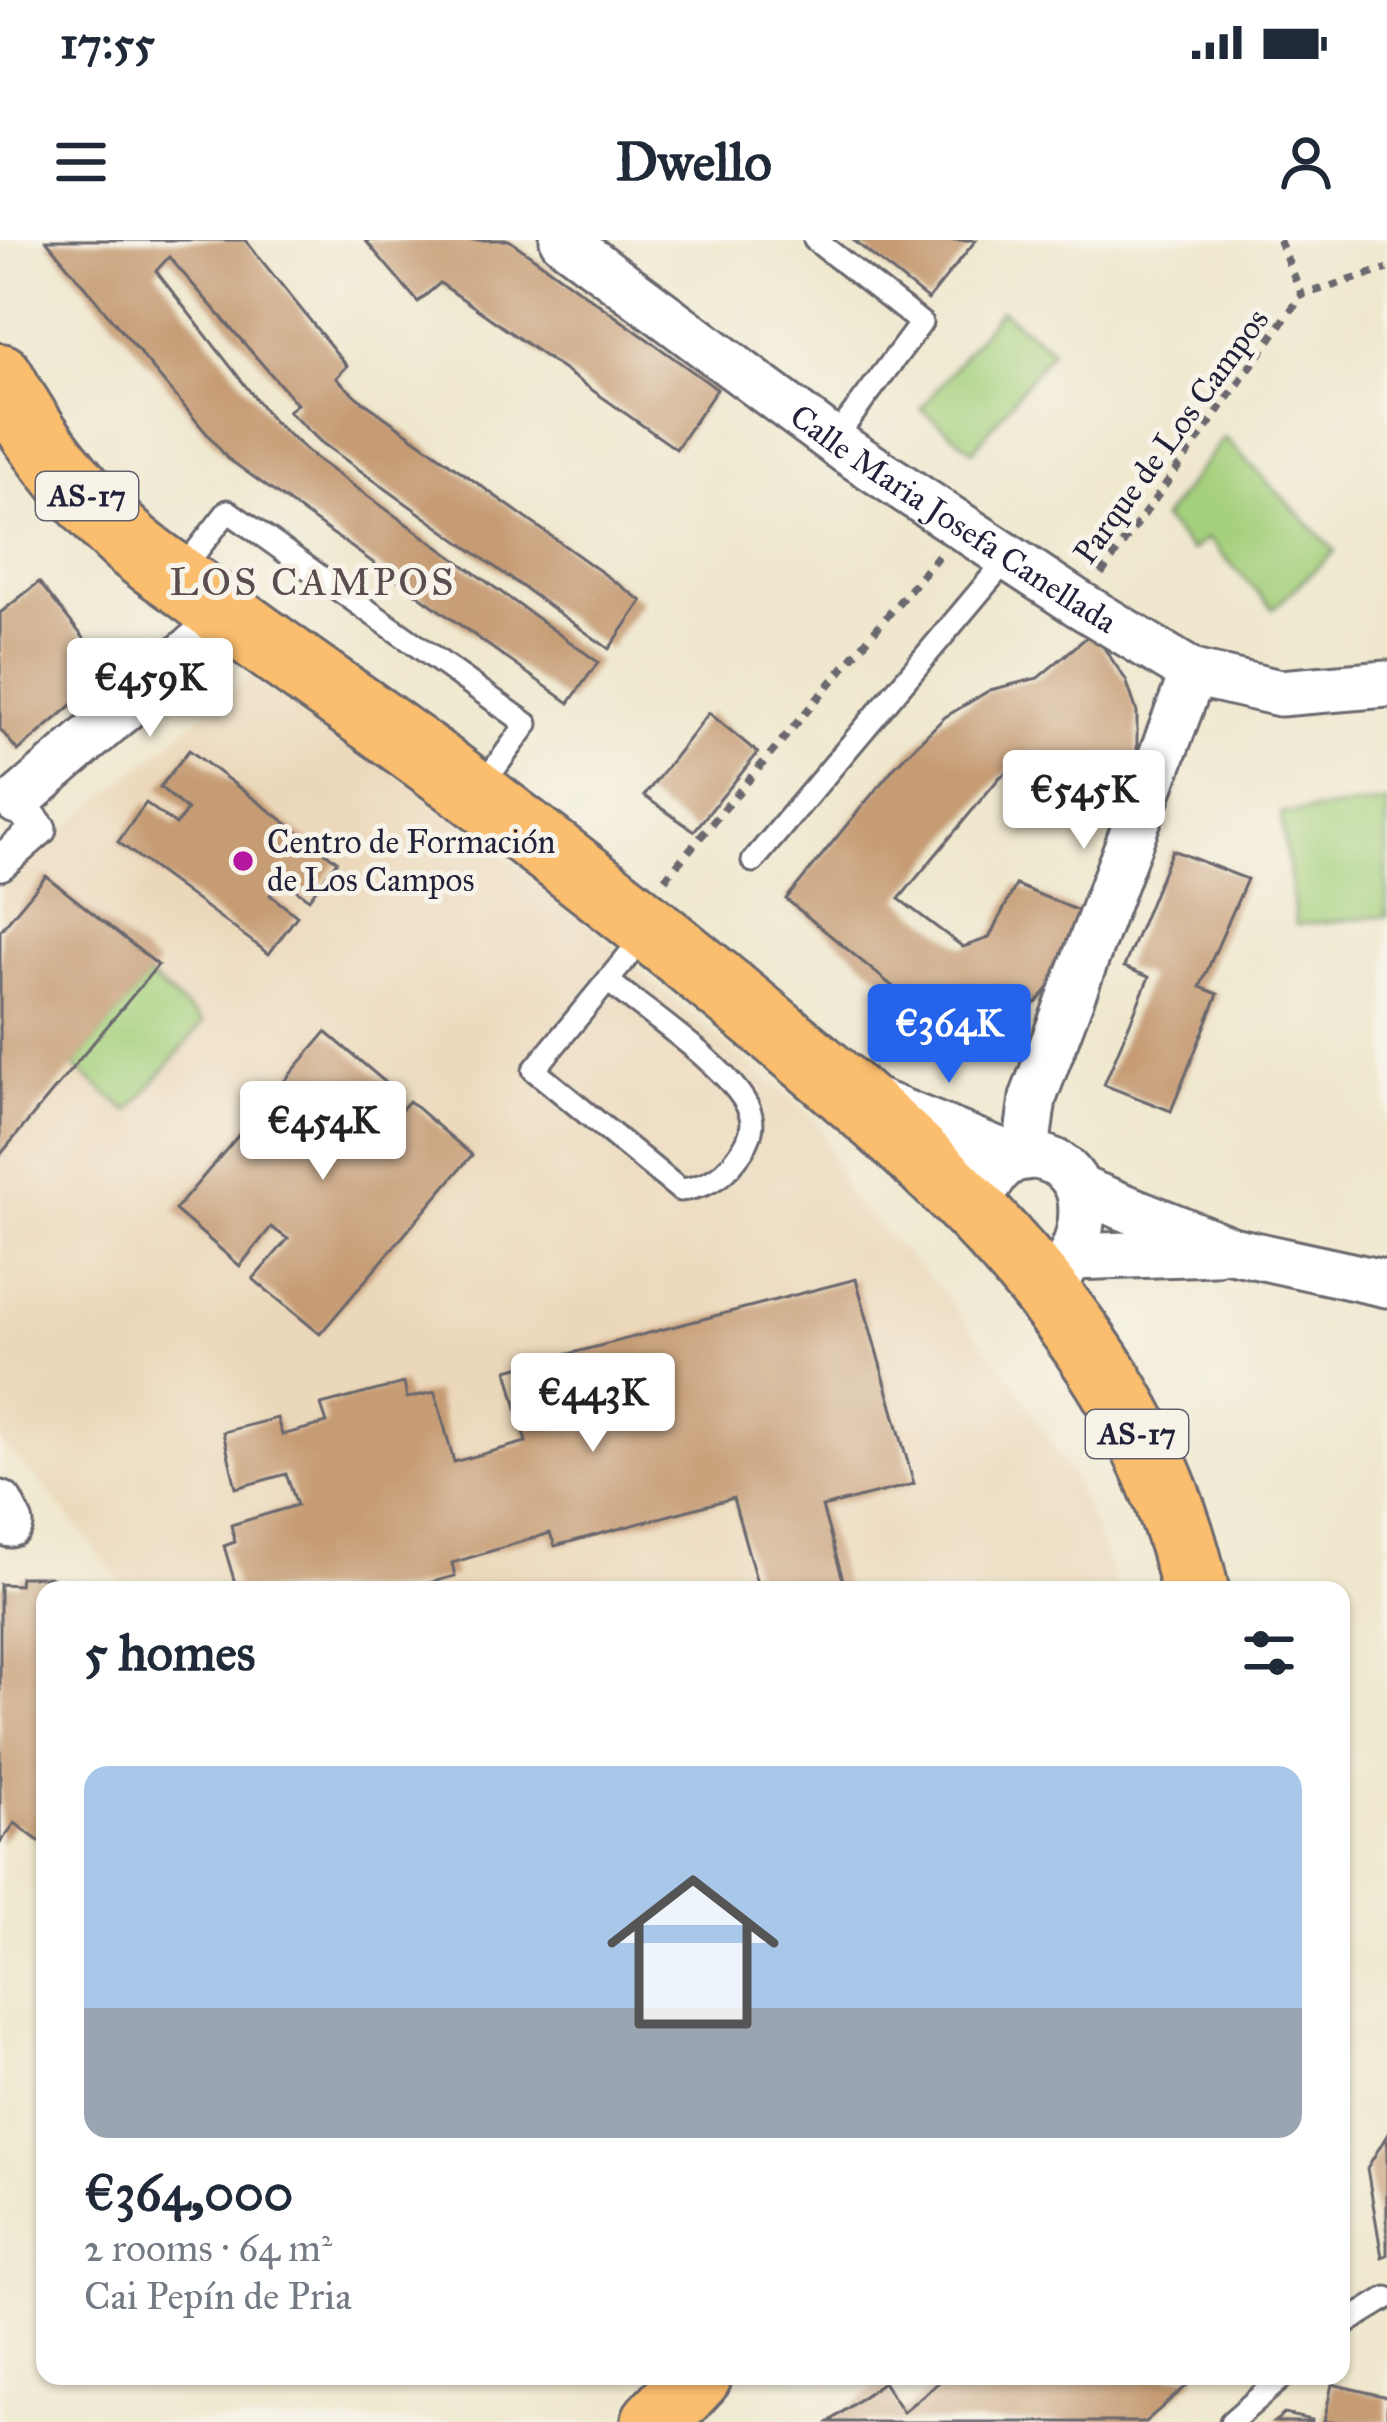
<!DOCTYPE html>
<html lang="en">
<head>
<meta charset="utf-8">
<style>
  body { margin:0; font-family:"IM FELL Great Primer",serif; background:#f6f6f7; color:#1f2937; height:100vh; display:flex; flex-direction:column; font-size:45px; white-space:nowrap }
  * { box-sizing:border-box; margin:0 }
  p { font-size:39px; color:#747a83 }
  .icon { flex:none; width:66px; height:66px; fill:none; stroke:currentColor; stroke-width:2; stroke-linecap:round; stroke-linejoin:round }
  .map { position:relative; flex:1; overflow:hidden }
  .details { position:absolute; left:36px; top:1341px; width:1314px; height:804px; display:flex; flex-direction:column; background:#fff; border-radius:24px; box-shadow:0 3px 9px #0004 }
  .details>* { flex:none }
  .price { position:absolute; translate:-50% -102px; padding:0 27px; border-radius:12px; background:#fff; color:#222; font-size:39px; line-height:78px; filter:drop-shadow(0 3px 6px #0008) }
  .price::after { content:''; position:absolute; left:50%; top:72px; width:36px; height:27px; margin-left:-18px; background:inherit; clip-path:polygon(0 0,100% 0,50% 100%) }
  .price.current { background:#2563eb; color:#fff }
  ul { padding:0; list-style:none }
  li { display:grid; align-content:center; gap:24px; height:636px; padding:0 48px }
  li+li { border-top:3px solid #e0e1e3 }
  li span { display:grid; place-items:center; height:372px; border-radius:24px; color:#555 }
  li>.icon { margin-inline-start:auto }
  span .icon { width:216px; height:216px; fill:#fffc; stroke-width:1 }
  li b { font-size:51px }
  h2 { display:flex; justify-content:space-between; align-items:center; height:144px; padding:0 48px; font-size:51px }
  .status { display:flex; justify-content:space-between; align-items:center; height:84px; padding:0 60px; background:#fff; direction:ltr }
  .status svg { height:33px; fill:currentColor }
  header { display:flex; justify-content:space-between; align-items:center; height:156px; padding:0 48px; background:#fff; font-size:54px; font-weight:700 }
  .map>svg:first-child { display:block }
</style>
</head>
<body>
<div class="status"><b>17:55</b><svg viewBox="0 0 49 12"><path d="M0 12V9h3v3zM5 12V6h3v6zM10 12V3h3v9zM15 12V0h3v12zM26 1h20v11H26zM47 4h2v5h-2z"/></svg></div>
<header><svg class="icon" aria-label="menu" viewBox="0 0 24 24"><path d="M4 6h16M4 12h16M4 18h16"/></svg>Dwello<svg class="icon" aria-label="person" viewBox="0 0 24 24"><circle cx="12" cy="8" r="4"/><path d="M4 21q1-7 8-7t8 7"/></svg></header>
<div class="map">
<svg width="1387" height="2182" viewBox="0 0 1387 2182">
  <rect width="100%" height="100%" fill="#f7f3e8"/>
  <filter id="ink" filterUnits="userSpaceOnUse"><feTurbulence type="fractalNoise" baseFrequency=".00833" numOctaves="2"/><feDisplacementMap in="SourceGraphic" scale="24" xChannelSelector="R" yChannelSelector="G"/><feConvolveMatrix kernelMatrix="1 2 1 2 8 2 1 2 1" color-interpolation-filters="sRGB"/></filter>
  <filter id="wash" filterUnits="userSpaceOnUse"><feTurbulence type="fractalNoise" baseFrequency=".004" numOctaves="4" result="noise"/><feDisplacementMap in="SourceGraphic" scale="48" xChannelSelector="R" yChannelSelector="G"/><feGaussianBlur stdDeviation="2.7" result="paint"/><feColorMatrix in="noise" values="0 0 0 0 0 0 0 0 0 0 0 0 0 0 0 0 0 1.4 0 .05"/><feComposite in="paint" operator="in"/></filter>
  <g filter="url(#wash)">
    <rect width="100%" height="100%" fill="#efe8ce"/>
    <!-- built -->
    <path fill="#ebd8ba" d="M254,432L364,509L566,663L654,744L819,883L849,957L935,1043L1017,1147L1076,1242L1118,1350H128L43,1246L0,1203V644Z"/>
    <!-- green -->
    <g fill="#a5d07d" stroke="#64795c" stroke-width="3">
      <path d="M1000,70L1052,110L973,211L921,169Z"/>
      <path d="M1224,197L1335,311L1273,369L1207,298L1192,311L1162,279Z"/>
      <path d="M1387,562V676L1296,685L1281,574Z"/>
      <path d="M148,736L203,783L129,872L73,826Z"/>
    </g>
    <g id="blocks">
      <!-- building -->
      <g fill="#c69c75">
        <path d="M46,0H245L347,126L336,138L358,158L642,361L609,409L322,203L288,171L297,164L169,17L156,31L273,181L315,218L598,422L569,463L227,218Z"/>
        <path d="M365,0H509L717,149L676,209L440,43L418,62Z"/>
        <path d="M853,0H976L928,60Z"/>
        <path d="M39,342L111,432L18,511L0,489V373Z"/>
        <path d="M1093,392L1126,440L1137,472V523L1040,518L1020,524L1000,537L899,659L963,707L989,698L1016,645L1086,674L1060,734L1037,762L1002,780L962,785L926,774L786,659L896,525L945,477L990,450L1038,438Z"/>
        <path d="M709,473L758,513L694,591L644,556Z"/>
        <path d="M189,510L337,621L309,659L282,640L270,655L297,676L269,714L118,602L146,563L176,585L187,570L160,547Z"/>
        <path d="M1172,610L1247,639L1200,747L1218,754L1171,871L1104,845L1149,737L1124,727Z"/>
        <path d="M46,636L158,725L0,915V691Z"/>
        <path d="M326,792L392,848L360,884L377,898L409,861L472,915L320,1094L253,1039L288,999L271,987L240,1026L175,970Z"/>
        <path d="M856,1039L914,1244L822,1267L846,1350H759L733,1258L555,1306L550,1293L452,1323L455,1336L403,1350H237L224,1306L235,1302L231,1285L297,1265L286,1234L236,1248L223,1192L277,1178L282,1195L327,1183L321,1165L404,1143L407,1158L435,1152L454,1222L526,1202L507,1130Z"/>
        <path d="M20,1337H49L81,1350H45V1594L40,1602L15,1583L0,1603V1344L19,1345Z"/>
        <path d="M1387,1895V2015L1382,2017L1367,1928Z"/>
        <path d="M946,2136H1198L1145,2182H829L883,2142L903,2172Z"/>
        <path d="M1332,2144L1387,2157V2182H1324Z"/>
        <path d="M1284,2174L1312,2180V2182H1274Z"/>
      </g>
    </g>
  </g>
  <g filter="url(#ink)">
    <use href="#blocks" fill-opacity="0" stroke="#6a676e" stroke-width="3"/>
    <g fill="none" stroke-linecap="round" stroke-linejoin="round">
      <!-- service casing -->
      <g stroke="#6a676e" stroke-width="27">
        <g id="service">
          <path d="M815,0L921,83L833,201"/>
          <path d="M180,332L228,271L527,484L479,550"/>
          <path d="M753,621L1008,318"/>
          <path d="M608,741C642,769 742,835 751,876C755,892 745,908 736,919C721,939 705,947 680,950L534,830L647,693"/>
          <path d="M1341,2086L1387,2058"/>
          <path d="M1231,2182L1284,2136"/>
        </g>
      </g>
      <!-- pedestrian casing -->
      <g stroke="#6a676e" stroke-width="39">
        <path id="pedestrian" d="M0,623L39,589L17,561"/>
      </g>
      <!-- minor casing -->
      <g stroke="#6a676e" stroke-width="51">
        <g id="minor">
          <path id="s1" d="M563,0L847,211L1079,364L1193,433L1280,453L1387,444"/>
          <path d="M17,561L229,377"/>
          <path d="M874,861L1017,918"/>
          <path d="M1025,917L1033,858L1193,433"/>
          <path d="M1079,949L1231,1010L1387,1044"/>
          <path d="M975,974C981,960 987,944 997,932C1024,901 1075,919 1081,959C1086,996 1068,1025 1048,1053"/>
          <path d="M1073,1017L1214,1012"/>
          <path d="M0,1264L10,1284"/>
        </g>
      </g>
      <!-- primary casing -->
      <g stroke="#6a676e" stroke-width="72">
        <g id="primary">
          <path d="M0,137C30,194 74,250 121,295C142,316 169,332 193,350C249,392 306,432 363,472C494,565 620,662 744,765C935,923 1139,1096 1195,1350"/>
          <path d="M655,2182L698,2136"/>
        </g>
      </g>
      <!-- path -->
      <g stroke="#6a676e" stroke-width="8" stroke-dasharray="9 9" stroke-linecap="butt">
        <path d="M1279,0L1302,55L1387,29"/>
        <path d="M1101,334L1302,55"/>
        <path d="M665,639L938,316"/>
      </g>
      <!-- service -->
      <use href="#service" stroke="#fff" stroke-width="21"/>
      <!-- pedestrian -->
      <use href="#pedestrian" stroke="#fff" stroke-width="33"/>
      <!-- minor -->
      <use href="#minor" stroke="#fff" stroke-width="45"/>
      <!-- primary -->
      <use href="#primary" stroke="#fbbe6e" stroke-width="66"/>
    </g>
  </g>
  <!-- markers -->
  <circle fill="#b5179e" stroke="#f7f3e8" stroke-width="4.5" cx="243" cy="621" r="12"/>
  <g text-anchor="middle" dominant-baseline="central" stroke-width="10" stroke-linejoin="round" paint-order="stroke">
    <!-- shield labels -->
    <g fill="#f7f3e8" stroke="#62616f" stroke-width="3">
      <rect x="36" y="232" width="102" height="48" rx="9"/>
      <rect x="1086" y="1170" width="102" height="48" rx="9"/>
    </g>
    <g font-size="30" font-weight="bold" fill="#22223b">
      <text x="87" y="256">AS-17</text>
      <text x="1137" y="1194">AS-17</text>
    </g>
    <!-- street labels -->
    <g font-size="33" fill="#22223b" stroke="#f7f3e8">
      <text transform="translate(1171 196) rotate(-54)">Parque de Los Campos</text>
      <text stroke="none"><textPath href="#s1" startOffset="480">Calle Maria Josefa Canellada</textPath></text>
    </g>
    <!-- poi labels -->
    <g font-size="33" fill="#22223b" stroke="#f7f3e8" text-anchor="start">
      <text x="267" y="602">Centro de Formación<tspan x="267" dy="38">de Los Campos</tspan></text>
    </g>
    <!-- quarter labels -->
    <g font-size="39" letter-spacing="3" fill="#5b4d4f" stroke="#f7f3e8">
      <text x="313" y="342">LOS CAMPOS</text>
    </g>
  </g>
</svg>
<b class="price" style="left:150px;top:500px">€459K</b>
<b class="price" style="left:1084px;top:612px">€545K</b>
<b class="price current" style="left:949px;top:846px">€364K</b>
<b class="price" style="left:323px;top:943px">€454K</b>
<b class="price" style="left:593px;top:1215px">€443K</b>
<section class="details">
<h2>5 homes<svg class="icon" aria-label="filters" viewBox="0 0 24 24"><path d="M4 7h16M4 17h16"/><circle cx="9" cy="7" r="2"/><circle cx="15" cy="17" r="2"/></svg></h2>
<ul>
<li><span style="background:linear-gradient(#a9c7e8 65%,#9aa5b1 0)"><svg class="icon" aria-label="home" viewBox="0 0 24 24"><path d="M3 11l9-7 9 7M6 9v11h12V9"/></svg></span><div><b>€364,000</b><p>2 rooms · 64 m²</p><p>Cai Pepín de Pria</p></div></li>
</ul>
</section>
</div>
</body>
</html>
